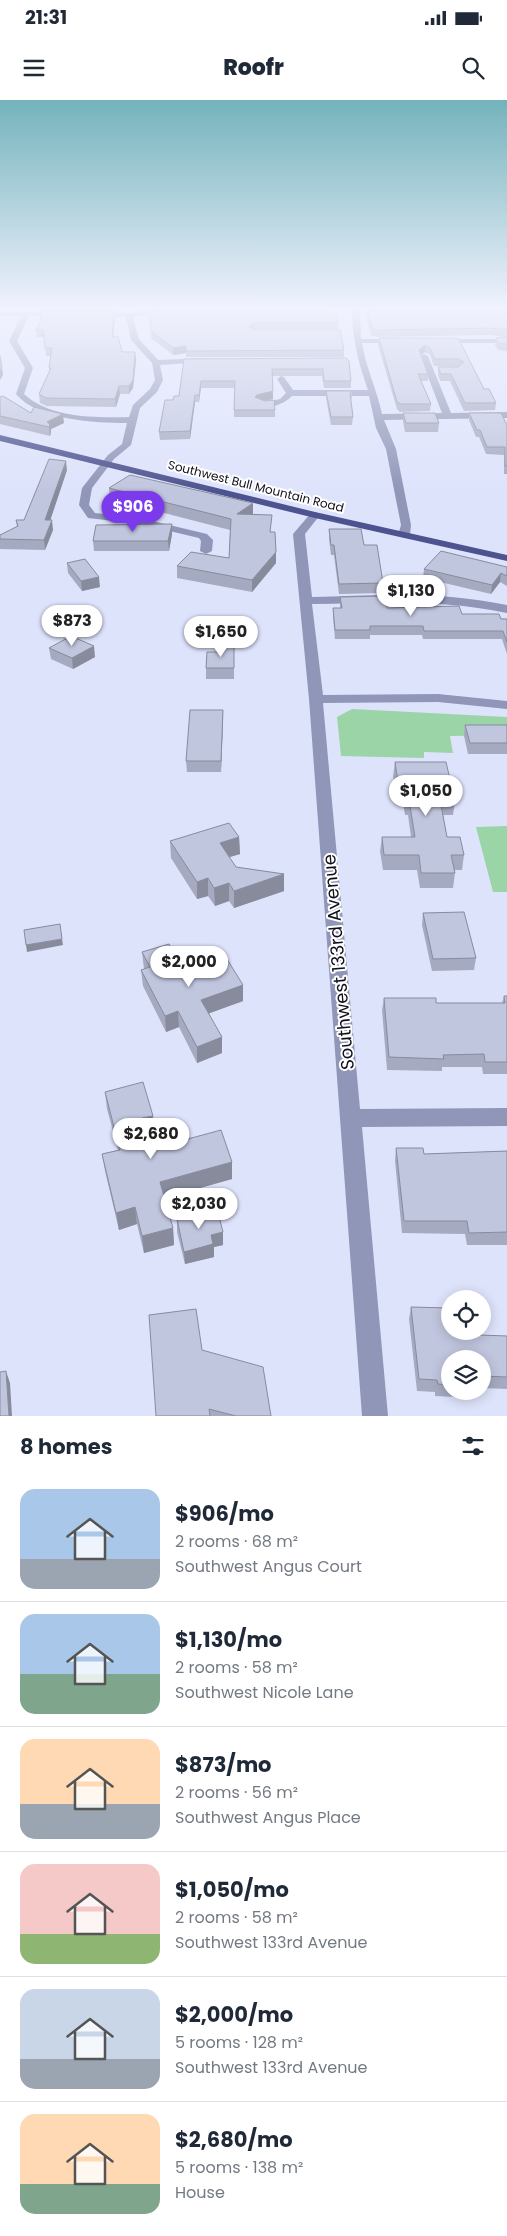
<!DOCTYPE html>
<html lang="en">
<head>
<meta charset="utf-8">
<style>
  body { margin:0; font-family:Poppins,sans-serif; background:#f2f2f3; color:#1f2937; height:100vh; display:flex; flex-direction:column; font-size:19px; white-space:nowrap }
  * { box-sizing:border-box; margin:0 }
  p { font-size:16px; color:#747a83 }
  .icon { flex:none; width:28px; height:28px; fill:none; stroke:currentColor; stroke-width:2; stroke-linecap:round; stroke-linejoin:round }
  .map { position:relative; height:1316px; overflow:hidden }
  .details { display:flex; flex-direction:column; background:#fff; flex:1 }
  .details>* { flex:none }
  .buttons { position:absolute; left:441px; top:1190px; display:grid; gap:10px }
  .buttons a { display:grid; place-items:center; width:50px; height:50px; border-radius:50%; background:#fff; box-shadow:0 2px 12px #0003; font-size:25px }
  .price { position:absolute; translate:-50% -42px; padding:0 11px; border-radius:18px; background:#fff; color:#222; font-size:16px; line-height:32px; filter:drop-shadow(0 1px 2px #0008) }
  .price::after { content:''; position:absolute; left:50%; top:30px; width:15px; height:11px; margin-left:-8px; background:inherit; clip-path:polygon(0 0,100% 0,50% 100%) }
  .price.selected { background:#7c3aed; color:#fff }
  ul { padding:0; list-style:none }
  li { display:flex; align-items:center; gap:15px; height:125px; padding:0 20px }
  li+li { border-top:1px solid #e0e1e3 }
  li span { display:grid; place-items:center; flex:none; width:140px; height:100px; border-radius:15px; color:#555 }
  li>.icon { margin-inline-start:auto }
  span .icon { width:60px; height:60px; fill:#fffc; stroke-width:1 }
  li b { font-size:21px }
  h2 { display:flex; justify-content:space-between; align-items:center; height:60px; padding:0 20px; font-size:21px }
  .status { display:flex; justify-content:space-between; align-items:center; height:35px; padding:0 25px; background:#fff; direction:ltr }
  .status svg { height:14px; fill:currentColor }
  header { display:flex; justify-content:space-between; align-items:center; height:65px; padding:0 20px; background:#fff; font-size:22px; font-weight:800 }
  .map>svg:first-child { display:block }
</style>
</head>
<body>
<div class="status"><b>21:31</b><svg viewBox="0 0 49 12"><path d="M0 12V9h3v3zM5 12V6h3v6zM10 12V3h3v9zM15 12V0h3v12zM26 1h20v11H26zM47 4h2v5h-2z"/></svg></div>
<header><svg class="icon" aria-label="menu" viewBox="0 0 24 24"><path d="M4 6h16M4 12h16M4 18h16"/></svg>Roofr<svg class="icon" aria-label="search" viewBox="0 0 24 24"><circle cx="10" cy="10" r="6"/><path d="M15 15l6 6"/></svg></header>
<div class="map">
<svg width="507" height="1316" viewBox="0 0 507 1316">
  <rect width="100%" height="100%" fill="#dee3fc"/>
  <!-- green -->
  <g fill="#9ad4a7">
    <path d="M352,609L507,617V635L450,636L453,653L424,652V658L341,656L337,617Z"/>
    <path d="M507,726V792H493L476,727Z"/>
  </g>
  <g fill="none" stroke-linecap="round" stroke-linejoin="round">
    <!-- minor -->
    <g fill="#8f96b7" fill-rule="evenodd">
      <path d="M171,208L168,212L133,217L139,239L158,260L205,258L209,260L205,262L160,265L163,280L157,292L140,308L131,345L114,359L92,388L89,405L95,413L140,418L207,434L213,440L212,451L206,454L200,451L201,441L199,438L140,424L88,418L79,405L82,388L108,355L122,344L127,323C95,323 37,320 16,294L25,268L9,241L21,216H0V212H61L65,214L61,216H29L17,241L33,268L24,294C49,318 97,318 129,317L133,305L150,289L155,280L152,263L131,240L126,217L94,216L90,214L94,212L129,213Z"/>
      <path d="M352,208H360L361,239H399L403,241L399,243H362C366,268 377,290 382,314L442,313L420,256L424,254L428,256L451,313L507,312V318L384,320L396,349L411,425L410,435L404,438L398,435L401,425L386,349L376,328L369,296H292C285,304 266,311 257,304L280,299L286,293L277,279L281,276L284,277L293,290H368C358,262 352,238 352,208Z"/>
      <path d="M439,239H507V243H436L435,241Z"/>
      <path d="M315,412L320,415L305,434L312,497C377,495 442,491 507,505V513C442,499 378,503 312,504L323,595L438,594L507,601V609L438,602L323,603L360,1009L507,1008V1026L362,1027L388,1316H362L309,599L293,434L311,413Z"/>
    </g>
    <!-- major -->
    <path fill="#4c538e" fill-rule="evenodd" d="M0,335L315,412L507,455V461L315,418L0,341Z"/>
  </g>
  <!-- wall -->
  <g fill="#a6aac0">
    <path d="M44,208H116V211L44,210Z"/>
    <path d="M507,208V251L498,250L495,245L496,238L505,237L490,235L376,237L371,235L366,216L367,209Z"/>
    <path d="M150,210L321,213L338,223V229H255L254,230L344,250V257H186V253L173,255L151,238Z"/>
    <path d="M114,212L115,219L113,237L122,252H135L136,260L133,288L129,294H120L116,307L47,306L40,303L39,294L49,273V268L51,256H46L44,237H37L36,230L40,222V219Z"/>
    <path d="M379,238H458L484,289L496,303L495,310L464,311L450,281H440L438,274V267H458L434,266L430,255L425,252L421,255L428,274V281H421L431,304L430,311L400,312L397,309L378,245Z"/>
    <path d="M346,258L351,281V288H324L322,276H272L273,299L264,301L275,310V317H234V288H201L199,302H195L190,339L160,340L159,332L173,300L179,296L184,259Z"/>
    <path d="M326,291H352V298L351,299L353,317L352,325H331L326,298Z"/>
    <path d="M0,297L31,313L64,323L51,329V333L50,336L0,324Z"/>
    <path d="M403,313L439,323L438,332H405L403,322Z"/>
    <path d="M469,313L507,325V374H504V355L486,354L479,337H476L469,320Z"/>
    <path d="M67,370L50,420L53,430L45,450L0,449V435L17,427L16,420H24Z"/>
    <path d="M109,388L253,414L252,415L271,432L276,463L252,492L177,478V466L229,458L230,430L110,399Z"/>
    <path d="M172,424V434L169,451H94L93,441Z"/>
    <path d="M329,429L364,445L383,483L382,493L339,494L334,455H331L329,439Z"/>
    <path d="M67,463L100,487L82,491L68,473Z"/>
    <path d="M507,467V486L500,482L491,494L423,478L424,469Z"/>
    <path d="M340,497L387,508L507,519V554L502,539H423L422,535H370V539H335L333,517V508H340Z"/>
    <path d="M234,545V579H206V568L218,552Z"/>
    <path d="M49,548L95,557L73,569L51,559Z"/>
    <path d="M223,610L221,672H187L186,661Z"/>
    <path d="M465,625H507V654H468L464,636Z"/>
    <path d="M395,662L455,701L453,715H443L447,737L464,755L462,770H454L455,773L453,788H420L417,770H383L380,751L382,737H411L408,715H405L402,696H397L393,676Z"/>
    <path d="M239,737L240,754L229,757L236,767L284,774V791L234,808L229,801L215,806L208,796L197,799L171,758L170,741Z"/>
    <path d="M423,813L476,858L474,870L432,871L422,825Z"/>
    <path d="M142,852L181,866L243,885V901L209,913L222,953L197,963L179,927L166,932L143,886L141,870L144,869Z"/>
    <path d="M504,896H507V974H483L482,967H442V971L387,970L382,910L384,898L436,903H502Z"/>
    <path d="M105,992L155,1033L147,1035L151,1049L232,1062V1079L164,1098L173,1128L174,1145L144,1153L137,1124L119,1130L105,1071L102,1054L118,1050L107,1009Z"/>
    <path d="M396,1048L424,1054L507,1051V1145H467L465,1134L402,1133L395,1061Z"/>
    <path d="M177,1119L223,1145L214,1147V1157L185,1164L177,1132Z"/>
    <path d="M411,1207L479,1235L507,1236V1289L482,1288V1259H450V1291H456L455,1297L435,1296V1292L417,1291L409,1219Z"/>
    <path d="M202,1250L271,1316H156Z"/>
  </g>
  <!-- shaded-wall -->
  <g fill="#878b9c">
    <path d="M114,212L115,219L112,244V237Z"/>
    <path d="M255,223V229L249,234V227Z"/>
    <path d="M425,245V252L418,257L419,250Z"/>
    <path d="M186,246V253L173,255V248Z"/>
    <path d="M135,252L136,260L133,288L129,294V286Z"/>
    <path d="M2,267L3,275L0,280V270Z"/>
    <path d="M201,281V288L199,302V295Z"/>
    <path d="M119,286L120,294L116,307L115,299Z"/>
    <path d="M273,291V299L257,302L255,297L257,295Z"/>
    <path d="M195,295V302L190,339V331Z"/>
    <path d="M63,314L64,323L51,329V333L50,336L49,327L47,322Z"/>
    <path d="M66,361L67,370L47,430L45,420Z"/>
    <path d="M253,403V414L237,426V414Z"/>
    <path d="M52,420L53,430L45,450L44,440Z"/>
    <path d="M172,424V434L169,451L168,441Z"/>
    <path d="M276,452V463L252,492V480Z"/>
    <path d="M501,473L500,482L491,494L492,485Z"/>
    <path d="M99,477L100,487L82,491L81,481Z"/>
    <path d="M94,546L95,557L73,569L72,558Z"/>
    <path d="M223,610V622L221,672V661Z"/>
    <path d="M239,737L240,754L220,760V743Z"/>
    <path d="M284,774V791L234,808V791Z"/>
    <path d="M208,778V796L197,799V782Z"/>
    <path d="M229,783V801L215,806L214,788Z"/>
    <path d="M62,839L63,845L27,852L26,845Z"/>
    <path d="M243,885V901L202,916L201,900Z"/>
    <path d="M178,911L179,927L166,932L165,916Z"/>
    <path d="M222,937V953L197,963V947Z"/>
    <path d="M153,1016L155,1033L144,1035L142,1018Z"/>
    <path d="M232,1062V1079L161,1099L160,1082Z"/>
    <path d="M135,1107L137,1124L119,1130L116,1113Z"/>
    <path d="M173,1128L174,1145L144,1153L142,1136Z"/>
    <path d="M223,1132V1145L214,1147V1157L185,1164L184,1152L211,1135Z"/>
    <path d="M6,1271L10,1283L12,1316H9Z"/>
  </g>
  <!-- building -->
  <g fill="#c1c6df" stroke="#878b9c">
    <path d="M166,208H320L321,213H336L338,223H255L249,227L255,230H340L344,250L186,251V246L173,248L151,231L150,210Z"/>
    <path d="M414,208H507V230L491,228L376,230L372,228L367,209Z"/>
    <path d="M42,211L114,212L112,237L118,236L122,252H135L133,280L129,286H119L115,299L46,298L39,294L51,268H49L52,248H45L43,230H36L42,218L40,219Z"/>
    <path d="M507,237V244L499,243L496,238Z"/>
    <path d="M379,238H458L484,289H489L496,303H465L451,274H441L438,267H458L464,262L458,259H435L430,248L425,245L419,250L428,274H418L431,304H401L397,302Z"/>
    <path d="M0,256L2,267L0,270Z"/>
    <path d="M346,258L349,261L351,281H324L323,269H272L273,291L257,295L255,297L265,301L274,300L275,310H234L235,281H201L199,295H195L190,331L159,332L165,300H173L174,296H179L184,259Z"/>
    <path d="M326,291H352L350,293L353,317H331Z"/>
    <path d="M3,296L31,313L34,307L63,314L47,322L50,324L49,327L0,316V297Z"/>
    <path d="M403,313H435L439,323H406Z"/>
    <path d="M469,313H501L507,325V366H505V347H487L480,330H477Z"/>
    <path d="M49,359L66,361L45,420H52L44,440L0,439V435L18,426L16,420H24Z"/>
    <path d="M130,375L253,403L237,414L272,415L270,432H275L276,452L252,480L177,466L191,452L229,458L231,419L109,388Z"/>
    <path d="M172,424L168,441H93L96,425Z"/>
    <path d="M329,429H361L364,445H377L383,483L339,484L334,445H331Z"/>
    <path d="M441,451L507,467V476L501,473L492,485L424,469Z"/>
    <path d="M85,459L99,477L81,481L67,463Z"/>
    <path d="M385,496L387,508L459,506L462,514H499L501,519H507V542L503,531H424L423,526H370V530H335L333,508H342L340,497Z"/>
    <path d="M71,536L94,546L72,558L49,548Z"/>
    <path d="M218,545H234V568H206L207,552H218Z"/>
    <path d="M190,610H223L221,661H186Z"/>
    <path d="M465,625H507V643H470Z"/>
    <path d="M395,662H446L455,701L440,700L447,737H460L464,755H451L455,773H421L419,755H384L382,737H415L409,700H407L404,682H398Z"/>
    <path d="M229,723L239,737L220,743L236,767L284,774L234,791L229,783L214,788L208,778L197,782L170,741Z"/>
    <path d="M464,812L476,858L433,859L423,813Z"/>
    <path d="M60,824L62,839L26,845L24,830Z"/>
    <path d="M169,844L181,866L222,851L243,885L201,900L222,937L197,947L178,911L165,916L141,870L150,867L142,852Z"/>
    <path d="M504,896H507V962H485L484,954L443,955L444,959L389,957L384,898H436V903H505Z"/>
    <path d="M143,982L153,1016L142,1018L151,1049L221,1030L232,1062L160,1082L173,1128L142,1136L135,1107L116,1113L102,1054L120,1050L105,992Z"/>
    <path d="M396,1048H423L424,1054L507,1051V1132L469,1133L467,1121H404Z"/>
    <path d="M217,1109L223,1132L211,1135L213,1144L184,1152L177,1119Z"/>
    <path d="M411,1207L450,1208V1231H479V1235L507,1236V1277L482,1276V1259H450V1285L438,1284L437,1280L419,1279Z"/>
    <path d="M196,1209L202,1250L263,1267L271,1316H236L209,1309L210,1316H156L149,1215Z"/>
    <path d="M6,1271L9,1316H0V1272Z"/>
  </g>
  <!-- sky -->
  <linearGradient id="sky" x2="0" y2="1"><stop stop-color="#74b3bc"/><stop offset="0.53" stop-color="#f0f2fe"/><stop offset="1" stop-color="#f0f2fe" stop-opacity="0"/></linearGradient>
  <rect width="507" height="392" fill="url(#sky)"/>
  <g text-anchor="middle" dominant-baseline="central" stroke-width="4" stroke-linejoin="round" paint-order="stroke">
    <!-- far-street labels -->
    <g font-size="12" fill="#0f1019" stroke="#fff">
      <text transform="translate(256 386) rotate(14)">Southwest Bull Mountain Road</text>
    </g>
    <!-- near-street labels -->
    <g font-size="18" fill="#0f1019" stroke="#fff">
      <text transform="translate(338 862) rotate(-95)">Southwest 133rd Avenue</text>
    </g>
  </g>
</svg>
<div class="buttons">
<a><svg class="icon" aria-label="locate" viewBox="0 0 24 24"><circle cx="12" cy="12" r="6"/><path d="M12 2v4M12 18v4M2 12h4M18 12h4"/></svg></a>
<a><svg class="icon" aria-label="layers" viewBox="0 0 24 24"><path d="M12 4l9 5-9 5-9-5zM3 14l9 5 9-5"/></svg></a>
</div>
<b class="price selected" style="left:133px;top:433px">$906</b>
<b class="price" style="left:411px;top:517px">$1,130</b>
<b class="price" style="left:72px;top:547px">$873</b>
<b class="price" style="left:221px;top:558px">$1,650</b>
<b class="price" style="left:426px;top:717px">$1,050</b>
<b class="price" style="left:189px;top:888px">$2,000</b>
<b class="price" style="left:151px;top:1060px">$2,680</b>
<b class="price" style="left:199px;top:1130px">$2,030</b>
</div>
<section class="details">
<h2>8 homes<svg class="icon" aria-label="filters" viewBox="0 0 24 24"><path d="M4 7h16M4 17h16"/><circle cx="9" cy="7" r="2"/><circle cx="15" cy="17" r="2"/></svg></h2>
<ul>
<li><span style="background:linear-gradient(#a9c7e8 70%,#9aa5b1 0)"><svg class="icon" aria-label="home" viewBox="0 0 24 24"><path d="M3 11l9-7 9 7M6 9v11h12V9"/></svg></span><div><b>$906/mo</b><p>2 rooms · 68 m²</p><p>Southwest Angus Court</p></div></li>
<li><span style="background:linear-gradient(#a9c7e8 60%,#7fa58c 0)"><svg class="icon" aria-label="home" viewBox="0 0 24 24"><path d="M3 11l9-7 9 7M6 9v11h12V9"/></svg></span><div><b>$1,130/mo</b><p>2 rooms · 58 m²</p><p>Southwest Nicole Lane</p></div></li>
<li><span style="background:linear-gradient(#ffd9b3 65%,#9aa5b1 0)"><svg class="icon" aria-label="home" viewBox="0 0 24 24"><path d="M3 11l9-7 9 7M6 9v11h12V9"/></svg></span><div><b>$873/mo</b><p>2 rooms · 56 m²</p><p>Southwest Angus Place</p></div></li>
<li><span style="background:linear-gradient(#f6c9c9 70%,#8fb573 0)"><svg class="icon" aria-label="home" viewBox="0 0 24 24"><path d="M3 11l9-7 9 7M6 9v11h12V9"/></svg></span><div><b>$1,050/mo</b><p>2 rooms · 58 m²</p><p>Southwest 133rd Avenue</p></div></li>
<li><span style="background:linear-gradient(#c9d6e8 70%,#9aa5b1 0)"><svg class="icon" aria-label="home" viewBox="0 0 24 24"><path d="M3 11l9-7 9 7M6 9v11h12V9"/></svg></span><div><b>$2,000/mo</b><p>5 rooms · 128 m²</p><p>Southwest 133rd Avenue</p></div></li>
<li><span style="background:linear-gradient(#ffd9b3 70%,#7fa58c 0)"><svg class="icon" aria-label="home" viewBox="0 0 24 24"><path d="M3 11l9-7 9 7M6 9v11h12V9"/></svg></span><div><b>$2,680/mo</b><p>5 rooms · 138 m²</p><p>House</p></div></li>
</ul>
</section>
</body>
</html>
